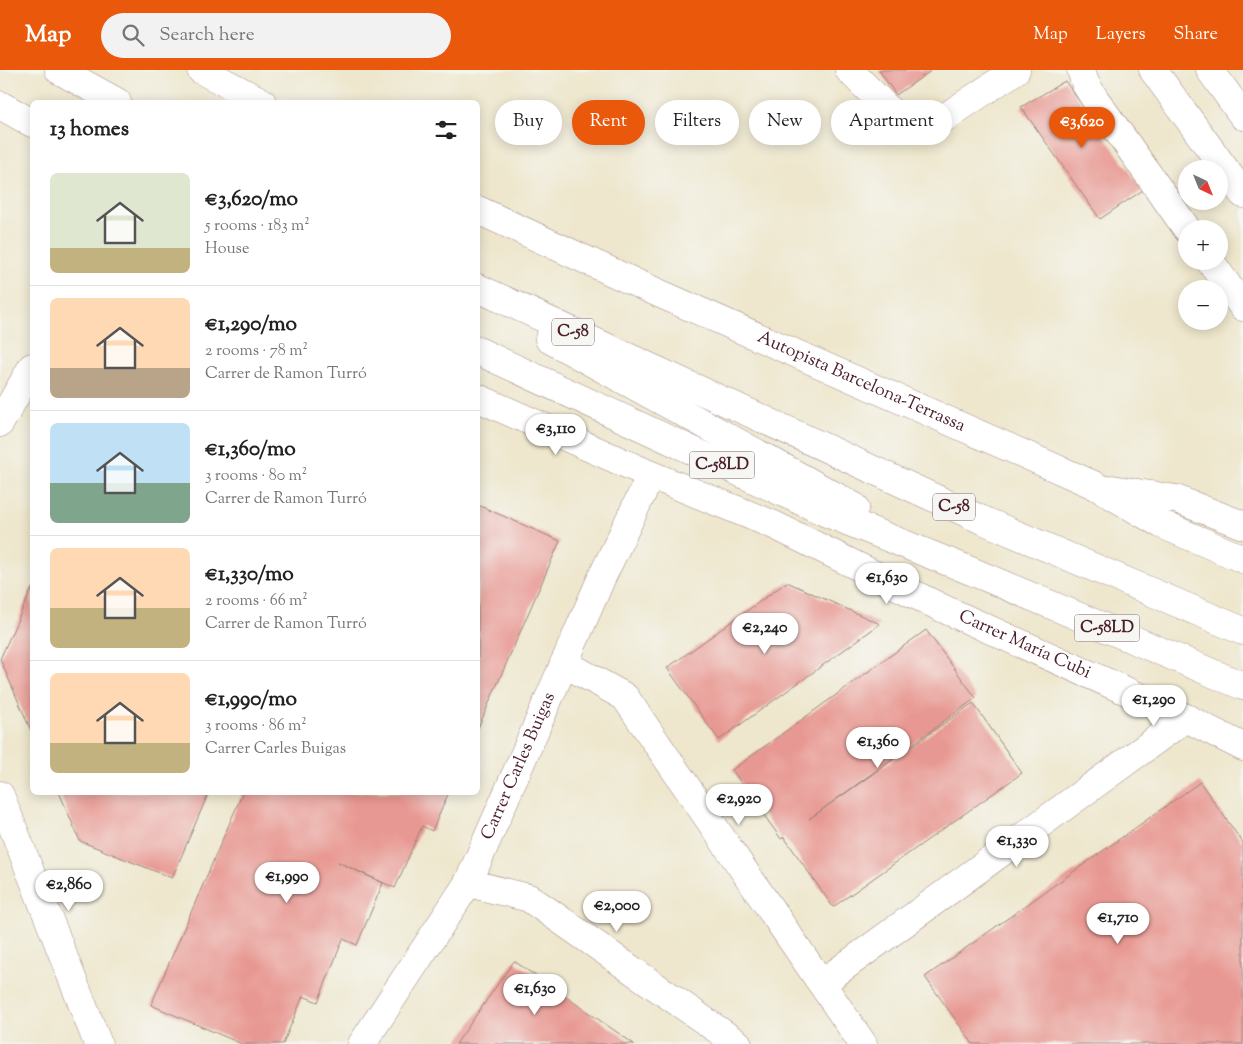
<!DOCTYPE html>
<html lang="en">
<head>
<meta charset="utf-8">
<style>
  body { margin:0; font-family:"Sorts Mill Goudy",serif; background:#f2f2f2; color:#222; height:100vh; display:flex; flex-direction:column; font-size:19px; white-space:nowrap }
  * { box-sizing:border-box; margin:0 }
  p { font-size:16px; color:#767676 }
  .icon { flex:none; width:28px; height:28px; fill:none; stroke:currentColor; stroke-width:2; stroke-linecap:round; stroke-linejoin:round }
  .map { position:relative; flex:1; overflow:hidden }
  .drawer { position:absolute; left:30px; top:30px; width:450px; height:695px; display:flex; flex-direction:column; background:#fff; border-radius:8px; box-shadow:0 2px 12px #0003 }
  .drawer>* { flex:none }
  .hud { position:absolute; left:495px; top:30px; width:475px; height:45px; display:flex; gap:10px }
  .needle { width:32px; rotate:137deg }
  .fabs { position:absolute; left:1178px; top:90px; display:grid; gap:10px }
  .fabs a { display:grid; place-items:center; width:50px; height:50px; border-radius:50%; background:#fff; box-shadow:0 2px 12px #0003; font-size:25px }
  .price { position:absolute; translate:-50% -42px; padding:0 11px; border-radius:18px; background:#fff; color:#222; font-size:16px; line-height:32px; filter:drop-shadow(0 1px 2px #0008) }
  .price::after { content:''; position:absolute; left:50%; top:30px; width:15px; height:11px; margin-left:-8px; background:inherit; clip-path:polygon(0 0,100% 0,50% 100%) }
  .price.active { background:#ea580c; color:#fff }
  ul { padding:0; list-style:none }
  li { display:flex; align-items:center; gap:15px; height:125px; padding:0 20px }
  li+li { border-top:1px solid #e0e0e0 }
  li span { display:grid; place-items:center; flex:none; width:140px; height:100px; border-radius:8px; color:#555 }
  li>.icon { margin-inline-start:auto }
  span .icon { width:60px; height:60px; fill:#fffc; stroke-width:1 }
  li b { font-size:21px }
  h2 { display:flex; justify-content:space-between; align-items:center; height:60px; padding:0 20px; font-size:21px }
  .chip { padding:0 18px; border-radius:22px; background:#fff; box-shadow:0 2px 12px #0003; font-size:18px; line-height:45px }
  .chip.active { background:#ea580c; color:#fff }
  header { display:flex; align-items:center; gap:30px; box-sizing:border-box; height:70px; padding:0 25px; background:#ea580c; color:#fff }
  header strong { font-size:24px }
  nav { display:flex; gap:28px; margin-inline-start:auto; font-size:18px }
  .search { width:350px; height:45px; background:#f2f2f2; display:flex; align-items:center; gap:12px; box-sizing:border-box; padding:0 18px; border-radius:28px; color:#767676; font-size:19px }
  .map>svg:first-child { display:block }
</style>
</head>
<body>
<header>
<strong>Map</strong>
<div class="search"><svg class="icon" aria-label="search" viewBox="0 0 24 24"><circle cx="10" cy="10" r="6"/><path d="M15 15l6 6"/></svg>Search here</div>
<nav><a>Map</a><a>Layers</a><a>Share</a></nav>
</header>
<div class="map">
<svg width="1243" height="974" viewBox="0 0 1243 974">
  <rect width="100%" height="100%" fill="#f6f6f2"/>
  <filter id="ink" filterUnits="userSpaceOnUse"><feTurbulence type="fractalNoise" baseFrequency=".02" numOctaves="2"/><feDisplacementMap in="SourceGraphic" scale="10" xChannelSelector="R" yChannelSelector="G"/><feConvolveMatrix kernelMatrix="1 2 1 2 8 2 1 2 1" color-interpolation-filters="sRGB"/></filter>
  <filter id="wash" filterUnits="userSpaceOnUse"><feTurbulence type="fractalNoise" baseFrequency=".0096" numOctaves="4" result="noise"/><feDisplacementMap in="SourceGraphic" scale="20" xChannelSelector="R" yChannelSelector="G"/><feGaussianBlur stdDeviation="1.12" result="paint"/><feColorMatrix in="noise" values="0 0 0 0 0 0 0 0 0 0 0 0 0 0 0 0 0 1.4 0 .05"/><feComposite in="paint" operator="in"/></filter>
  <g filter="url(#wash)">
    <rect width="100%" height="100%" fill="#eee7cd"/>
    <g id="blocks">
      <!-- building -->
      <g fill="#e89892">
        <path d="M879,0H932L896,25Z"/>
        <path d="M1065,11L1143,120L1100,149L1021,37Z"/>
        <path d="M478,435L560,471L478,658Z"/>
        <path d="M787,512L880,554L719,670L667,598Z"/>
        <path d="M32,518V663L0,589Z"/>
        <path d="M926,560L976,628L809,749L973,633L1022,703L833,837L784,767L781,769L732,700Z"/>
        <path d="M1200,712L1243,773V974H973L925,907Z"/>
        <path d="M59,722H209L172,808L80,771Z"/>
        <path d="M243,722H449L432,761L422,756L395,818L338,792L383,813L357,875L343,869L318,932L303,926L283,974H242L151,935Z"/>
        <path d="M514,891L634,974H456Z"/>
      </g>
    </g>
  </g>
  <g filter="url(#ink)">
    <use href="#blocks" fill-opacity="0" stroke="#9c837c" stroke-width="1"/>
    <g fill="none" stroke-linecap="round" stroke-linejoin="round">
      <!-- minor casing -->
      <g stroke="#9c837c" stroke-width="29">
        <g id="minor">
          <path d="M849,0L898,49L922,54L941,50L1016,0"/>
          <path d="M1081,0L1085,13L1095,29L1187,159"/>
          <path d="M1153,0L1243,124"/>
          <path d="M1210,0L1243,46"/>
          <path d="M1210,191L1243,237"/>
          <path id="s1" d="M478,328L651,405L774,455L944,539L1186,648L1243,677"/>
          <path d="M0,353L32,297"/>
          <path d="M564,593L625,627L863,974"/>
          <path d="M0,725L98,974"/>
          <path d="M468,813L529,828L738,974"/>
          <path d="M822,913L1186,648"/>
          <path id="s2" d="M362,974L468,813L602,507L651,405"/>
        </g>
      </g>
      <!-- highway casing -->
      <g stroke="#9c837c" stroke-width="29">
        <g id="highway">
          <path d="M59,0L117,32"/>
          <path d="M201,0L262,32"/>
          <path d="M0,35L32,53"/>
          <path id="s3" d="M478,140L638,214L1094,415L1161,454L1243,489"/>
          <path d="M478,218L980,449L1243,561"/>
          <path d="M549,269L855,437"/>
          <path d="M478,281L827,443L971,501L1243,616"/>
          <path d="M1112,419L1176,429L1243,455"/>
        </g>
      </g>
      <!-- minor -->
      <use href="#minor" stroke="#fff" stroke-width="28"/>
      <!-- highway -->
      <use href="#highway" stroke="#fff" stroke-width="28"/>
    </g>
  </g>
  <g text-anchor="middle" dominant-baseline="central" stroke-width="4" stroke-linejoin="round" paint-order="stroke">
    <!-- shield labels -->
    <g fill="#f6f6f2" stroke="#7e6067" stroke-width="1">
      <rect x="552" y="248.5" width="42" height="27" rx="4"/>
      <rect x="689.5" y="381.5" width="65" height="27" rx="4"/>
      <rect x="933" y="423.5" width="42" height="27" rx="4"/>
      <rect x="1074.5" y="544.5" width="65" height="27" rx="4"/>
    </g>
    <g font-size="16" font-weight="bold" fill="#4a1f2b">
      <text x="573" y="262">C-58</text>
      <text x="722" y="395">C-58LD</text>
      <text x="954" y="437">C-58</text>
      <text x="1107" y="558">C-58LD</text>
    </g>
    <!-- street labels -->
    <g font-size="18" fill="#4a1f2b" stroke="#f6f6f2">
      <text stroke="none"><textPath href="#s3" startOffset="420">Autopista Barcelona-Terrassa</textPath></text>
      <text stroke="none"><textPath href="#s1" startOffset="600">Carrer María Cubi</textPath></text>
      <text stroke="none"><textPath href="#s2" startOffset="320">Carrer Carles Buigas</textPath></text>
    </g>
  </g>
</svg>
<div class="fabs">
<a><svg class="needle" viewBox="-14 -14 28 28"><path d="M0-13l5 13h-10z" fill="#e53935"/><path d="M0 13l5-13h-10z" fill="#767676"/></svg></a>
<a>+</a>
<a>−</a>
</div>
<b class="price active" style="left:1082px;top:79px">€3,620</b>
<b class="price" style="left:556px;top:386px">€3,110</b>
<b class="price" style="left:887px;top:535px">€1,630</b>
<b class="price" style="left:765px;top:585px">€2,240</b>
<b class="price" style="left:1154px;top:657px">€1,290</b>
<b class="price" style="left:878px;top:699px">€1,360</b>
<b class="price" style="left:739px;top:756px">€2,920</b>
<b class="price" style="left:1017px;top:798px">€1,330</b>
<b class="price" style="left:287px;top:834px">€1,990</b>
<b class="price" style="left:69px;top:842px">€2,860</b>
<b class="price" style="left:617px;top:863px">€2,000</b>
<b class="price" style="left:1118px;top:875px">€1,710</b>
<b class="price" style="left:535px;top:946px">€1,630</b>
<div class="hud">
<a class="chip">Buy</a>
<a class="chip active">Rent</a>
<a class="chip">Filters</a>
<a class="chip">New</a>
<a class="chip">Apartment</a>
</div>
<section class="drawer">
<h2>13 homes<svg class="icon" aria-label="filters" viewBox="0 0 24 24"><path d="M4 7h16M4 17h16"/><circle cx="9" cy="7" r="2"/><circle cx="15" cy="17" r="2"/></svg></h2>
<ul>
<li><span style="background:linear-gradient(#dfe7d0 75%,#c2b280 0)"><svg class="icon" aria-label="home" viewBox="0 0 24 24"><path d="M3 11l9-7 9 7M6 9v11h12V9"/></svg></span><div><b>€3,620/mo</b><p>5 rooms · 183 m²</p><p>House</p></div></li>
<li><span style="background:linear-gradient(#ffd9b3 70%,#b9a48a 0)"><svg class="icon" aria-label="home" viewBox="0 0 24 24"><path d="M3 11l9-7 9 7M6 9v11h12V9"/></svg></span><div><b>€1,290/mo</b><p>2 rooms · 78 m²</p><p>Carrer de Ramon Turró</p></div></li>
<li><span style="background:linear-gradient(#bfe0f5 60%,#7fa58c 0)"><svg class="icon" aria-label="home" viewBox="0 0 24 24"><path d="M3 11l9-7 9 7M6 9v11h12V9"/></svg></span><div><b>€1,360/mo</b><p>3 rooms · 80 m²</p><p>Carrer de Ramon Turró</p></div></li>
<li><span style="background:linear-gradient(#ffd9b3 60%,#c2b280 0)"><svg class="icon" aria-label="home" viewBox="0 0 24 24"><path d="M3 11l9-7 9 7M6 9v11h12V9"/></svg></span><div><b>€1,330/mo</b><p>2 rooms · 66 m²</p><p>Carrer de Ramon Turró</p></div></li>
<li><span style="background:linear-gradient(#ffd9b3 70%,#c2b280 0)"><svg class="icon" aria-label="home" viewBox="0 0 24 24"><path d="M3 11l9-7 9 7M6 9v11h12V9"/></svg></span><div><b>€1,990/mo</b><p>3 rooms · 86 m²</p><p>Carrer Carles Buigas</p></div></li>
</ul>
</section>
</div>
</body>
</html>
